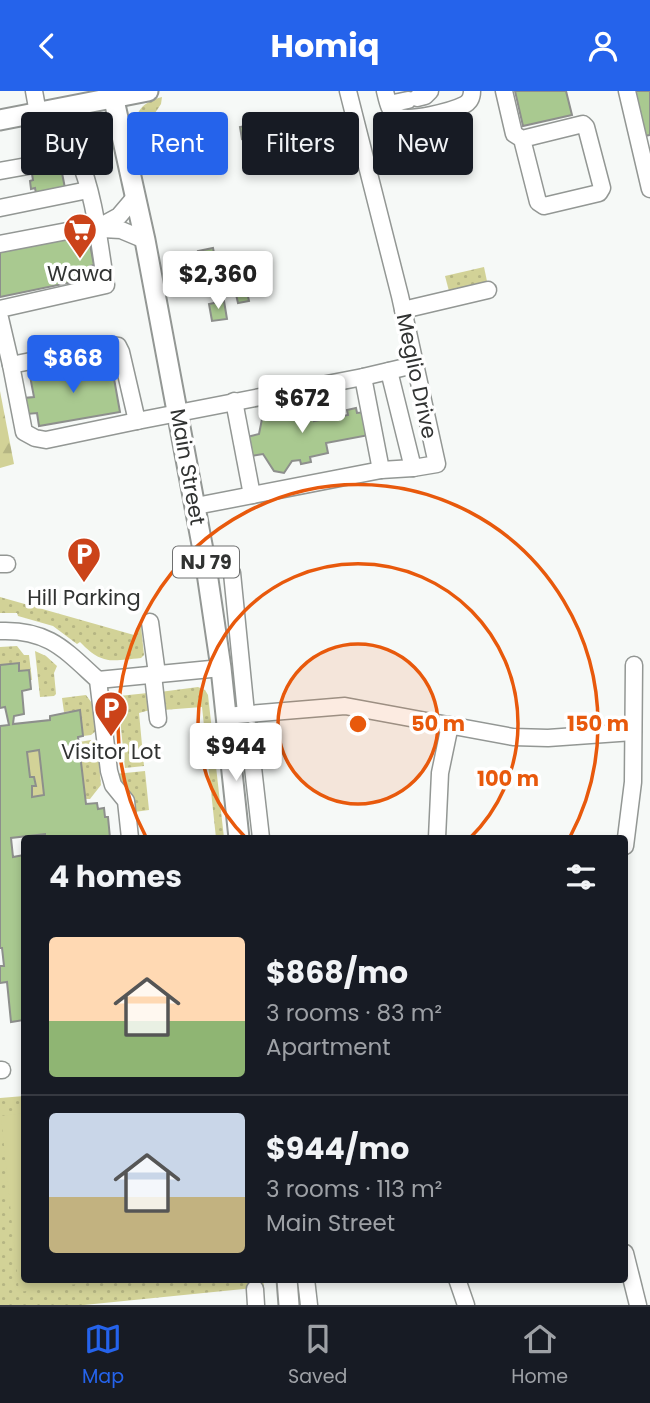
<!DOCTYPE html>
<html lang="en">
<head>
<meta charset="utf-8">
<style>
  body { margin:0; font-family:Poppins,sans-serif; background:#20242c; color:#f1f3f6; height:100vh; display:flex; flex-direction:column; font-size:26px; white-space:nowrap }
  * { box-sizing:border-box; margin:0 }
  p { font-size:23px; color:#9ea1a6 }
  .icon { flex:none; width:38px; height:38px; fill:none; stroke:currentColor; stroke-width:2; stroke-linecap:round; stroke-linejoin:round }
  .map { position:relative; flex:1; overflow:hidden }
  .details { position:absolute; left:21px; top:744px; width:607px; height:448px; display:flex; flex-direction:column; background:#171b24; border-radius:7px; box-shadow:0 4px 10px #0003 }
  .details>* { flex:none }
  .banner { position:absolute; left:21px; top:21px; width:609px; height:63px; display:flex; gap:14px }
  .price { position:absolute; translate:-50% -60px; padding:0 16px; border-radius:7px; background:#fff; color:#222; font-size:23px; line-height:46px; filter:drop-shadow(0 2px 4px #0008) }
  .price::after { content:''; position:absolute; left:50%; top:42px; width:21px; height:16px; margin-left:-10px; background:inherit; clip-path:polygon(0 0,100% 0,50% 100%) }
  .price.current { background:#2563eb; color:#fff }
  ul { padding:0; list-style:none }
  li { display:flex; align-items:center; gap:21px; height:175px; padding:0 28px }
  li+li { border-top:2px solid #363941 }
  li span { display:grid; place-items:center; flex:none; width:196px; height:140px; border-radius:7px; color:#555 }
  li>.icon { margin-inline-start:auto }
  span .icon { width:84px; height:84px; fill:#fffc; stroke-width:1 }
  li b { font-size:30px }
  h2 { display:flex; justify-content:space-between; align-items:center; height:84px; padding:0 28px; font-size:30px }
  .tag { padding:0 24px; border-radius:7px; background:#171b24; box-shadow:0 4px 10px #0003; font-size:24px; line-height:63px }
  .tag.current { background:#2563eb; color:#fff }
  header { display:flex; justify-content:space-between; align-items:center; height:91px; padding:0 28px; background:#2563eb; color:#fff; font-size:32px; font-weight:700 }
  .dock { display:flex; justify-content:space-around; align-items:center; height:98px; border-top:2px solid #363941; background:#171b24; font-size:19px; color:#9ea1a6 }
  .dock a { display:grid; justify-items:center; gap:4px }
  .dock .current { color:#2563eb }
  .map>svg:first-child { display:block }
</style>
</head>
<body>
<header><svg class="icon" aria-label="back" viewBox="0 0 24 24"><path d="M15 5l-7 7 7 7"/></svg>Homiq<svg class="icon" aria-label="person" viewBox="0 0 24 24"><circle cx="12" cy="8" r="4"/><path d="M4 21q1-7 8-7t8 7"/></svg></header>
<div class="map">
<svg width="650" height="1214" viewBox="0 0 650 1214">
  <defs>
    <pattern id="grass-dots" width="8" height="8" patternUnits="userSpaceOnUse" patternTransform="scale(1.75)"><rect width="8" height="8" fill="#d2d297"/><path d="M2 2h.1M6 6h.1" fill="none" stroke="#b5b583" stroke-width="1.8" stroke-linecap="round"/></pattern>
    <pattern id="forest-firs" width="22" height="20" patternUnits="userSpaceOnUse" patternTransform="scale(1.75)"><rect width="22" height="20" fill="#d2d297"/><path d="M5 1l3.5 6h-7zM16 11l3.5 6h-7z" fill="#b5b583"/></pattern>
  </defs>
  <rect width="100%" height="100%" fill="#f6f9f7"/>
  <!-- grass -->
  <g fill="url(#grass-dots)">
    <path d="M162,6L161,13L139,46L145,71L141,81C135,52 122,15 162,6Z"/>
    <path d="M484,176L488,195L450,204L445,185Z"/>
    <path d="M0,506L134,544L137,537L141,535L144,564L141,567C111,570 102,574 80,551L77,553L53,535L18,525L17,522H0Z"/>
    <path d="M17,555L24,564H29L32,589H30L29,579L19,580L18,572L0,574V556Z"/>
    <path d="M35,560L46,565L57,575L54,582L56,603L54,605L40,606Z"/>
    <path d="M198,596L205,599L208,604L224,747H216L202,616L163,619L160,601Z"/>
    <path d="M148,602L150,619L139,622L144,675L125,677L119,617L109,618L107,613L109,606Z"/>
    <path d="M86,604L94,615L96,640L91,644L83,645L80,619L64,621L62,607Z"/>
    <path d="M91,649L97,652L101,694L90,708H85L79,651Z"/>
    <path d="M145,680L149,719L134,721L129,701L115,683Z"/>
    <path d="M24,1005V1188H263L264,1196L84,1214H0V1007Z"/>
  </g>
  <!-- forest -->
  <g fill="url(#forest-firs)">
    <path d="M0,300L14,373L0,377Z"/>
    <path d="M39,659L44,704L32,706V695L35,694L34,686H30L27,661Z"/>
  </g>
  <!-- garden -->
  <path fill="#d2d297" d="M24,1022V1188H113L19,1201L1,1025Z"/>
  <!-- building -->
  <g fill="#a9c990" stroke="#8d8f8c" stroke-width="2" fill-rule="evenodd">
    <path d="M515,0H566L572,24L523,35Z"/>
    <path d="M633,0H650V44L644,45Z"/>
    <path d="M258,27V30L273,28L276,42L242,48L240,36L250,34L249,28Z"/>
    <path d="M183,43L196,52L187,64L175,56Z"/>
    <path d="M161,44L172,51L162,66L151,60Z"/>
    <path d="M175,56L187,64L182,72L169,64Z"/>
    <path d="M45,73L46,81L61,77L65,97L36,102L35,97L31,98L30,90L33,89L32,83L36,82L35,75Z"/>
    <path d="M88,143L94,174L90,175L92,187L0,206V161Z"/>
    <path d="M213,157L217,177L202,180L198,160Z"/>
    <path d="M246,196L249,210L238,212L235,199Z"/>
    <path d="M224,210L227,228L212,230L209,213Z"/>
    <path d="M97,273L113,282L120,321L39,335L37,322L27,323L24,307L34,306L30,285Z"/>
    <path d="M311,311L314,330L348,324L347,319L356,317L357,322L365,321L369,344L326,352L328,362L310,366L311,371L301,373L300,369L292,370L284,382L274,380L263,363L251,365L247,346L259,343L263,323L272,317L283,325L292,323L291,318L299,317V313Z"/>
    <path d="M19,572V580L29,579L31,598L22,600L24,623L14,625L13,633L50,629V625L80,619L83,645L78,646L86,713L97,712L98,718L104,717L105,726H108L110,747H45V743L11,747L13,766L24,764V929L11,931L7,891L0,892V875H4L2,857H0V635L9,634L5,616L0,617V574ZM39,659L44,704L32,706V695H36L34,686H30L27,661Z"/>
  </g>
  <g fill="none" stroke-linecap="round" stroke-linejoin="round">
    <!-- minor casing -->
    <g stroke="#939794" stroke-width="19">
      <g id="minor">
        <path d="M34,0L38,22"/>
        <path d="M385,0C387,8 389,21 397,25C410,31 452,20 464,14C470,11 472,6 472,0"/>
        <path d="M504,0L514,43L522,48L538,111L544,115L599,102L602,97L586,36L583,33L522,48"/>
        <path d="M627,0L650,98"/>
        <path d="M417,7L425,5L430,0"/>
        <path d="M389,13L408,9"/>
        <path d="M0,80L78,66C95,104 99,153 106,194L0,218"/>
        <path d="M0,117L88,99"/>
        <path d="M97,137L119,125L136,105"/>
        <path d="M0,153L83,137L121,139L145,149"/>
        <path d="M403,219L488,199"/>
        <path d="M0,227L11,274L111,254L118,255L121,261L137,330L363,286L414,274"/>
        <path d="M11,274L24,341L35,347L46,349L137,330"/>
        <path d="M389,280L413,377"/>
        <path d="M363,286L381,379"/>
        <path d="M234,310L252,404"/>
        <path d="M196,415L381,379L413,377L437,373L400,205L348,0"/>
        <path d="M0,473H7"/>
        <path d="M232,482L246,622"/>
        <path d="M150,531L157,583"/>
        <path d="M0,540C48,538 65,559 98,589L109,680L113,694L126,710L130,747"/>
        <path d="M153,584L158,628"/>
        <path d="M98,589L221,577"/>
        <path d="M225,625L345,615L513,646L548,647L633,641"/>
        <path d="M252,639L250,650L261,747"/>
        <path d="M437,747L440,682L450,634"/>
        <path d="M625,755L633,691L634,574"/>
        <path d="M0,979H2"/>
        <path d="M625,1162L638,1214"/>
        <path d="M306,1188L309,1214"/>
        <path d="M457,1188L466,1214"/>
        <path d="M255,1198L256,1214"/>
      </g>
    </g>
    <!-- major casing -->
    <g stroke="#939794" stroke-width="23">
      <g id="major">
        <path d="M112,0L145,149L206,475L221,577L239,747"/>
        <path d="M0,29L148,0"/>
        <path d="M287,1188L289,1214"/>
      </g>
    </g>
    <!-- minor -->
    <use href="#minor" stroke="#fff" stroke-width="16"/>
    <!-- major -->
    <use href="#major" stroke="#fff" stroke-width="19"/>
  </g>
  <!-- distance rings -->
  <circle cx="358" cy="633" r="80" fill="#e8590c" fill-opacity=".12"/>
  <g fill="none" stroke="#e8590c" stroke-width="3.5">
    <circle cx="358" cy="633" r="80"/>
    <path d="M246 747A160 160 0 1 1 470 747"/>
    <path d="M146 746A240 240 0 1 1 570 746"/>
  </g>
  <!-- icons -->
  <defs>
    <g id="supermarket-pin" transform="scale(1.75)"><path d="M0 17L-7.5 6A9.5 9.5 0 1 1 7.5 6Z" fill="#cb4319" stroke="#fff"/><path d="M-6-5.5h2.5l.6 2H6L4.5 2H-2.5L-4.4-4H-6ZM-1.5 3.2a1.3 1.3 0 1 0 .1 0ZM3 3.2a1.3 1.3 0 1 0 .1 0Z" fill="#fff"/></g>
    <g id="parking-pin" transform="scale(1.75)"><path d="M0 17L-7.5 6A9.5 9.5 0 1 1 7.5 6Z" fill="#cb4319" stroke="#fff"/><path d="M-3.5-5.5H1a3.5 3.5 0 0 1 0 7H-1V5.5H-3.5ZM-1-3.4V-.6H.8a1.4 1.4 0 0 0 0-2.8Z" fill="#fff"/></g>
  </defs>
  <g fill-rule="evenodd">
    <use href="#supermarket-pin" x="80" y="139"/>
    <use href="#parking-pin" x="84" y="463"/>
    <use href="#parking-pin" x="111" y="617"/>
  </g>
  <g text-anchor="middle" dominant-baseline="central" stroke-width="7" stroke-linejoin="round" paint-order="stroke">
    <!-- shield labels -->
    <rect fill="#fff" stroke="#6f7070" stroke-width="2" x="173" y="455.5" width="66" height="31" rx="5"/>
    <g font-size="19" font-weight="bold" fill="#313332">
      <text x="206" y="471">NJ 79</text>
    </g>
    <!-- poi labels -->
    <g font-size="21" fill="#313332" stroke="#fff">
      <text x="80" y="182">Wawa</text>
      <text x="84" y="506">Hill Parking</text>
      <text x="111" y="660">Visitor Lot</text>
    </g>
    <!-- street labels -->
    <g font-size="21" fill="#313332" stroke="#fff">
      <text transform="translate(417 285) rotate(78)">Meglio Drive</text>
      <text transform="translate(188 376) rotate(80)">Main Street</text>
    </g>
  </g>
  <circle cx="358" cy="633" r="10" fill="#e8590c" stroke="#fff" stroke-width="3.5"/>
  <g font-size="21" text-anchor="middle" font-weight="bold" fill="#e8590c" stroke="#fff" stroke-width="7" stroke-linejoin="round" paint-order="stroke">
    <text x="438" y="640">50 m</text>
    <text x="598" y="640">150 m</text>
    <text x="508" y="695">100 m</text>
  </g>
</svg>
<b class="price" style="left:218px;top:220px">$2,360</b>
<b class="price current" style="left:73px;top:304px">$868</b>
<b class="price" style="left:302px;top:344px">$672</b>
<b class="price" style="left:236px;top:692px">$944</b>
<div class="banner">
<a class="tag">Buy</a>
<a class="tag current">Rent</a>
<a class="tag">Filters</a>
<a class="tag">New</a>
</div>
<section class="details">
<h2>4 homes<svg class="icon" aria-label="filters" viewBox="0 0 24 24"><path d="M4 7h16M4 17h16"/><circle cx="9" cy="7" r="2"/><circle cx="15" cy="17" r="2"/></svg></h2>
<ul>
<li><span style="background:linear-gradient(#ffd9b3 60%,#8fb573 0)"><svg class="icon" aria-label="home" viewBox="0 0 24 24"><path d="M3 11l9-7 9 7M6 9v11h12V9"/></svg></span><div><b>$868/mo</b><p>3 rooms · 83 m²</p><p>Apartment</p></div></li>
<li><span style="background:linear-gradient(#c9d6e8 60%,#c2b280 0)"><svg class="icon" aria-label="home" viewBox="0 0 24 24"><path d="M3 11l9-7 9 7M6 9v11h12V9"/></svg></span><div><b>$944/mo</b><p>3 rooms · 113 m²</p><p>Main Street</p></div></li>
</ul>
</section>
</div>
<nav class="dock">
<a class="current"><svg class="icon" aria-label="map" viewBox="0 0 24 24"><path d="M3 6l6-2 6 2 6-2v14l-6 2-6-2-6 2zM9 4v14M15 6v14"/></svg>Map</a>
<a><svg class="icon" aria-label="saved" viewBox="0 0 24 24"><path d="M7 4h10v16l-5-4-5 4z"/></svg>Saved</a>
<a><svg class="icon" aria-label="home" viewBox="0 0 24 24"><path d="M3 11l9-7 9 7M6 9v11h12V9"/></svg>Home</a>
</nav>
</body>
</html>
